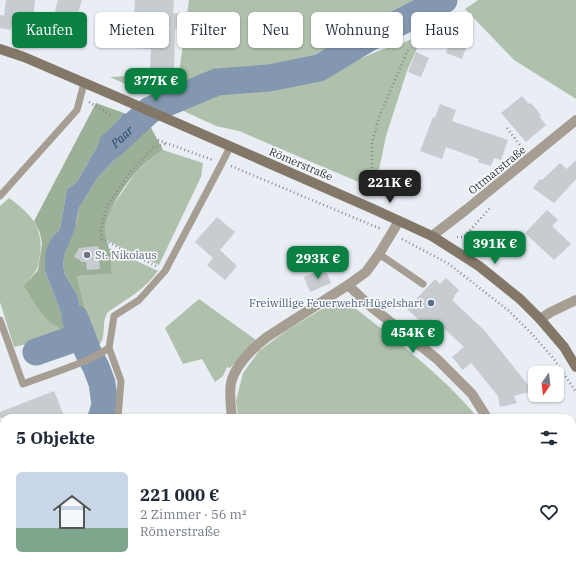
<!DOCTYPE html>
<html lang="de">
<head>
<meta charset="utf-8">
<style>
  body { margin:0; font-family:"IBM Plex Serif",serif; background:#f2f2f3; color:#1f2937; height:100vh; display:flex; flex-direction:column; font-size:15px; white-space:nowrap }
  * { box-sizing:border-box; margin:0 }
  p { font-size:13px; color:#747a83 }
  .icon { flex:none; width:22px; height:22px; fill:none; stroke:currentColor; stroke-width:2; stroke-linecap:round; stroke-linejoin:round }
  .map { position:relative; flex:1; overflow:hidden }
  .drawer { position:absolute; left:0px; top:414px; width:576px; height:156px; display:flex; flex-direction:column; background:#fff; border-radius:12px 12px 0 0; box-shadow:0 1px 3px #0004 }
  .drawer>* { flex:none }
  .hud { position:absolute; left:12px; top:12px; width:552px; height:36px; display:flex; gap:8px }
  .needle { width:26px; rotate:194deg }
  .buttons { position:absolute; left:528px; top:366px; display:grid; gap:8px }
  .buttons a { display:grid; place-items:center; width:36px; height:36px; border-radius:6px; background:#fff; box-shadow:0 1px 3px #0004; font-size:20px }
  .price { position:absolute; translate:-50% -34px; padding:0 9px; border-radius:8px; background:#0b8043; color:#fff; font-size:13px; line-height:26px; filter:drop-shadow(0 1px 2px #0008) }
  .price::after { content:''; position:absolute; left:50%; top:24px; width:12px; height:9px; margin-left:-6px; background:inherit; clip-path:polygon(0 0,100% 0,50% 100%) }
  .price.current { background:#222; color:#fff }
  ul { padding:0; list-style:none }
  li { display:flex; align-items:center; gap:12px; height:100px; padding:0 16px }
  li+li { border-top:1px solid #e0e1e3 }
  li span { display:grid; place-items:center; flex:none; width:112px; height:80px; border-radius:6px; color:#555 }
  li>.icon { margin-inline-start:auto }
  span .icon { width:48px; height:48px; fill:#fffc; stroke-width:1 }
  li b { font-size:17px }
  h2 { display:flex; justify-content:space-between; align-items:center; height:48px; padding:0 16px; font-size:17px }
  .chip { padding:0 14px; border-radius:6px; background:#fff; box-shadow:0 1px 3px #0004; font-size:14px; line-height:36px }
  .chip.current { background:#0b8043; color:#fff }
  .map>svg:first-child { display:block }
</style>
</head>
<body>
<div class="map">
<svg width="576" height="570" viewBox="0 0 576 570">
  <rect width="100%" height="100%" fill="#e9eef4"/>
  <!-- green -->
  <g fill="#afc1ac">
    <path d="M189,0H418L315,54L337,69L376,52L410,40L425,30L407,71L386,136L375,189L239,131L216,126L110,77L179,73Z"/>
    <path d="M478,0H576V99L514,60L465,9Z"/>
    <path d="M163,150L203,163L201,177L159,265L106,240L104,230L109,211L134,175L154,154Z"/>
    <path d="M9,198C30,213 44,227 40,255C38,268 38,269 29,280C33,296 36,310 50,321C57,327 61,327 67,335L14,347L0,302V206Z"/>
    <path d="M109,248L158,271C144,290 127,299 108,312C99,325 110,340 94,349L84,327L86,312L77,276L112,274Z"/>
    <path d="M199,299L256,340L230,368L227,367L223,376L215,382L202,359L183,364L165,328Z"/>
    <path d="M345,300C391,337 440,372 478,418H238L236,401L243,373L259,351L286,331L335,301Z"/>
    <path d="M305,566H463L464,570H310Z"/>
  </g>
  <!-- forest -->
  <g fill="#9bb097">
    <path d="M96,103L124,113L99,143L77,182L67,189L60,229L52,237L45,271L61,313L72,335H67C61,328 57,327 50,322C39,313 32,298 24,286L38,270L42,244L40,233L34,221Z"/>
    <path d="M149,124L163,150C140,161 108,204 105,228C104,235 108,242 109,249C111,257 111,266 112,274L77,276L86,312L84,327L77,294L65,275L63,265L65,253L77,219L79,208L98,177Z"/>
  </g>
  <!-- water -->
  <g fill="#8398b0">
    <path d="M124,113L149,124L98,177L79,208L74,231L65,253L63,265L65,275L77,294L84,327L94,349L82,355L61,313L45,271V259L46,250L52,237L60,229L67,189L77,182L99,143Z"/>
    <path d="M102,364C108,376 118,390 114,403C112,408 109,413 108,418H92C101,395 96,391 90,369Z"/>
  </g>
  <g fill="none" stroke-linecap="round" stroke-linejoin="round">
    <!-- river -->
    <g stroke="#8398b0" stroke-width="27">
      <path id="s1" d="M112,145L150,110L217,82L269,78L319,68L369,38L444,0"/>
      <path d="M75,318L88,352L96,367L102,383L105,405L101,418"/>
      <path d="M36,352L82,336"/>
    </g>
  </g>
  <!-- building -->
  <g fill="#c7ccd1">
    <path d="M6,0H35L33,19L13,17L11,30L0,28V15L8,16L4,15Z"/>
    <path d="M58,0H82L69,44L48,37Z"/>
    <path d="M135,0H174L173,13L185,14V30L175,29L174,72L150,71L151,49L132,48Z"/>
    <path d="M457,23L473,29L462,59L446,53Z"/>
    <path d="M416,52L429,58L421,77L408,72Z"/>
    <path d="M522,96L529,104L531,103L541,115L539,116L546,125L526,142L501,113Z"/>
    <path d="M440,104L456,110L452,121L508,140L501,160L494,158L491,166L478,162L479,159L446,147L442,159L420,151L433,117L435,118Z"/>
    <path d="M576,160V179L554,203L533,188L540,179L542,180L560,163L567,169Z"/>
    <path d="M547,210L558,220L552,226L571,244L554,260L525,233Z"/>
    <path d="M217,217L235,232L215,256L220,250L237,266L225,280L207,265L213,258L195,242Z"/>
    <path d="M98,246L100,269L87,270L86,262H81L80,260L74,257L79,248Z"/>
    <path d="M325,268L331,283L310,292L304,277Z"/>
    <path d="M446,278L459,290L454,296L455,297L452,300L484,330L533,391L514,396L517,403L500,407L498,396L471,363L463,370L452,357L464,347L434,319L426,327L407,309L435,279L440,284Z"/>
    <path d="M54,391L65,418H0V412Z"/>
  </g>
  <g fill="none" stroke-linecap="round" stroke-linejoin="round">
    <!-- path -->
    <g stroke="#85888c" stroke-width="2.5" stroke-dasharray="1 3" stroke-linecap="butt">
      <path d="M89,102L112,116"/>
      <path d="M507,128L522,148"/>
      <path d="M158,140L213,160"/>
      <path d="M231,166L381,229"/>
      <path d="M372,196V143L379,117L408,50"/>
      <path d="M457,237H464L491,207"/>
      <path d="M402,239L449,264L509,311L532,334L554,359L576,392"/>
      <path d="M156,266L102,239L101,230L106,208L130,172L153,148L165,144"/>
      <path d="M188,566L189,570"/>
      <path d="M164,570L165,566"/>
    </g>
    <!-- lane -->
    <g stroke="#a69e93" stroke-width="7">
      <path d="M0,196L77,110L84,83"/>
      <path d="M379,254L423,284"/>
      <path d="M0,320L23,384C51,373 83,365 109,348"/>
      <path d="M118,418L121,381L109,348L114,316L139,300L165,271L222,163L230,147"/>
    </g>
    <!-- street -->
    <g stroke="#a69e93" stroke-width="10">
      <path d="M432,236L467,209L576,120"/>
      <path d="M348,285L369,305L437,359L472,394L487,418"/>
      <path d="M540,319L551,312L576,300"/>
      <path d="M232,418C231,407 229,395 231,383C235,365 253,348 267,337L348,285L366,272L379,254L399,221"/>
      <path d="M545,566V570"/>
    </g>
    <!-- secondary -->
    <path stroke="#837867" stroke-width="10" d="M0,49L24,57L122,99L371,208L432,236L479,266L520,299L540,319L564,347L576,367"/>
  </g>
  <!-- markers -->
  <circle fill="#6b7280" stroke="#f8fbff" stroke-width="1.5" cx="87" cy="255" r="4"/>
  <circle fill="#5c6f8a" stroke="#f8fbff" stroke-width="1.5" cx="431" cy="303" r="4"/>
  <g text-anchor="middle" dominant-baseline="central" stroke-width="3" stroke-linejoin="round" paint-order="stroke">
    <!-- street labels -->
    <g font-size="11" fill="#2e3032" stroke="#f8fbff">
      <text transform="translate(301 164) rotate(23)">Römerstraße</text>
      <text transform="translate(497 170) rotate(-39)">Ottmarstraße</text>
    </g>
    <!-- worship labels -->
    <g font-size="11" fill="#5b616d" stroke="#f8fbff" text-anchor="start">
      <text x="95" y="255">St. Nikolaus</text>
    </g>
    <!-- service labels -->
    <g font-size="11" fill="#4e5e75" stroke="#f8fbff" text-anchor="end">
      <text x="423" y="303">Freiwillige Feuerwehr Hügelshart</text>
    </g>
    <!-- water labels -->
    <g font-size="12" font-style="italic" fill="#244568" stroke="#f8fbff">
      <text stroke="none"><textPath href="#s1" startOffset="13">Paar</textPath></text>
    </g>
  </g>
</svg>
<div class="buttons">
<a><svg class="needle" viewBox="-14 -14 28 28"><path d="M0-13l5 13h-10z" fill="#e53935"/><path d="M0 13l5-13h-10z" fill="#747a83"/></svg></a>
</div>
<b class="price" style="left:156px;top:102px">377K €</b>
<b class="price current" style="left:390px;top:204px">221K €</b>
<b class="price" style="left:495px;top:265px">391K €</b>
<b class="price" style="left:318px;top:280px">293K €</b>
<b class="price" style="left:413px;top:354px">454K €</b>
<div class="hud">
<a class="chip current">Kaufen</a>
<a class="chip">Mieten</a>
<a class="chip">Filter</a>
<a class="chip">Neu</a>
<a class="chip">Wohnung</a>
<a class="chip">Haus</a>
</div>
<section class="drawer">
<h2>5 Objekte<svg class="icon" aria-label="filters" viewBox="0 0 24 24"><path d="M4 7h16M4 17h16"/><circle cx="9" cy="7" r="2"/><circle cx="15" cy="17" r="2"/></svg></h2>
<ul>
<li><span style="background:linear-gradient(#c9d6e8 70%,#7fa58c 0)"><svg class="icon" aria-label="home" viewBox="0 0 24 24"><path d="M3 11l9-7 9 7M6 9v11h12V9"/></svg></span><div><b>221 000 €</b><p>2 Zimmer · 56 m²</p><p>Römerstraße</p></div><svg class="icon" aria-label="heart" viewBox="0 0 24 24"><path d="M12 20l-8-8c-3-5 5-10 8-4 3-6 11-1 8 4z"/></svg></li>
</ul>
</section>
</div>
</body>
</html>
